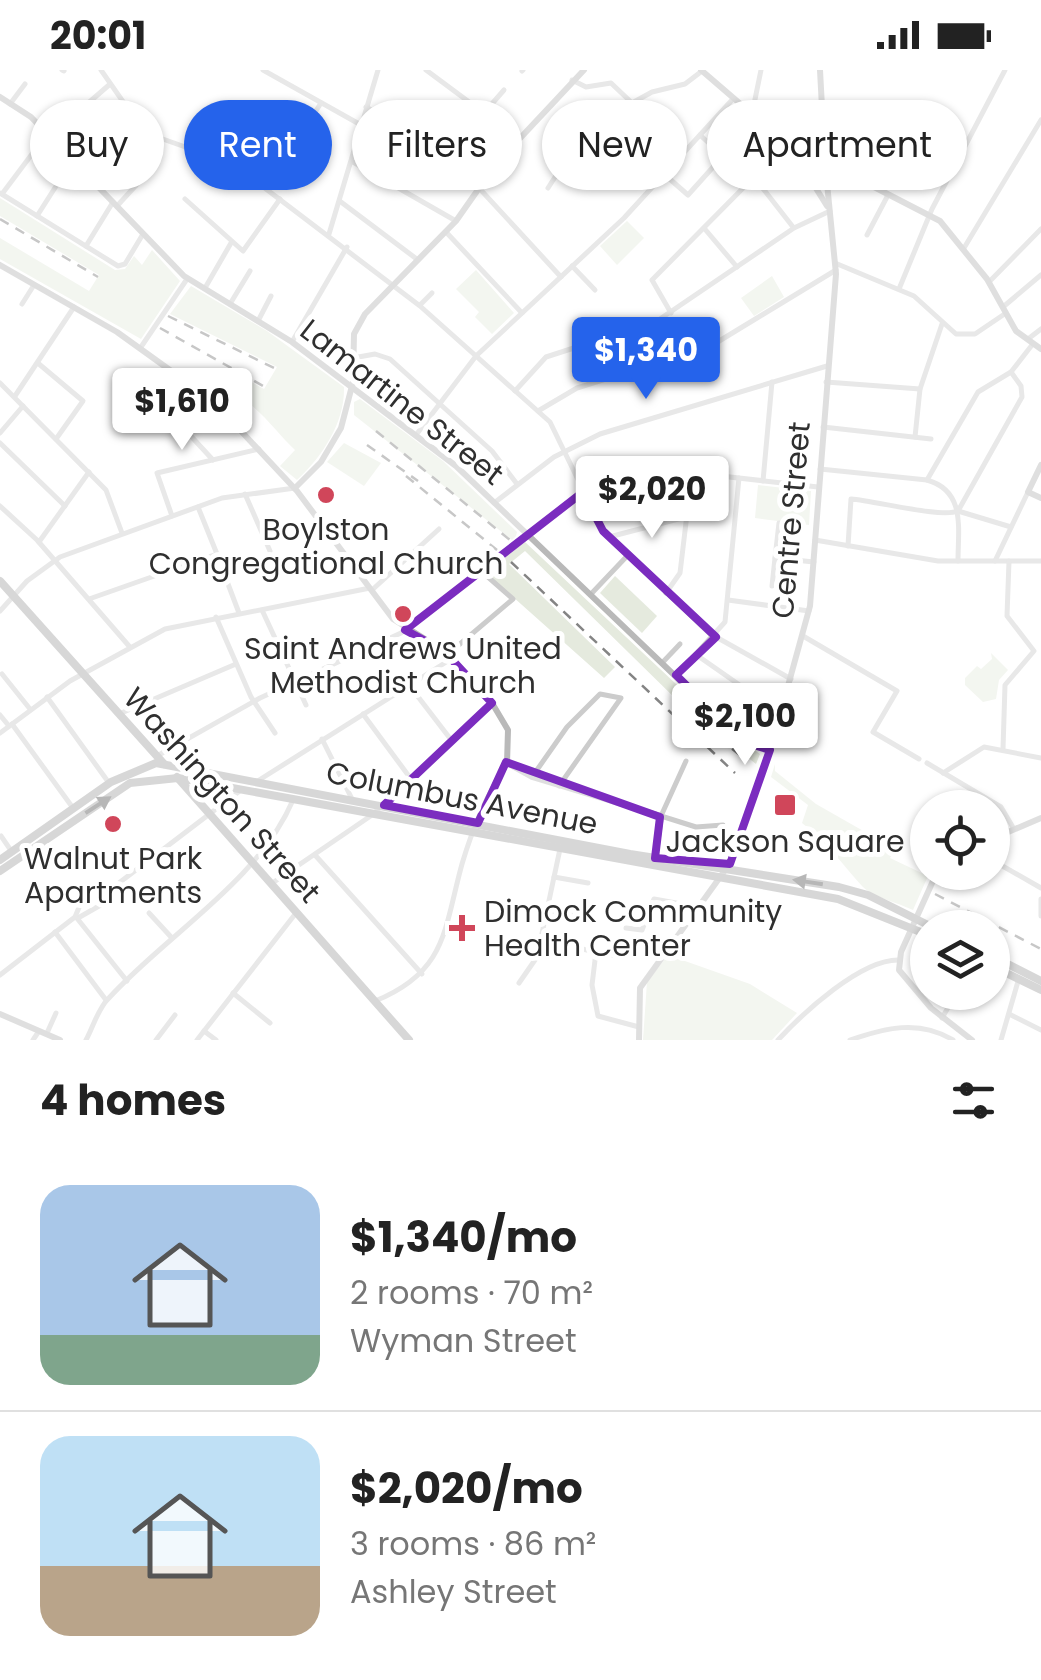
<!DOCTYPE html>
<html lang="en">
<head>
<meta charset="utf-8">
<style>
  body { margin:0; font-family:Poppins,sans-serif; background:#f2f2f2; color:#222; height:100vh; display:flex; flex-direction:column; font-size:38px; white-space:nowrap }
  * { box-sizing:border-box; margin:0 }
  p { font-size:32px; color:#767676 }
  .icon { flex:none; width:55px; height:55px; fill:none; stroke:currentColor; stroke-width:2; stroke-linecap:round; stroke-linejoin:round }
  .map { position:relative; height:970px; overflow:hidden }
  .side { display:flex; flex-direction:column; background:#fff; flex:1 }
  .side>* { flex:none }
  .hud { position:absolute; left:30px; top:30px; width:982px; height:90px; display:flex; gap:20px }
  .fabs { position:absolute; left:910px; top:720px; display:grid; gap:20px }
  .fabs a { display:grid; place-items:center; width:100px; height:100px; border-radius:50%; background:#fff; box-shadow:0 2px 8px #0004; font-size:50px }
  .price { position:absolute; translate:-50% -85px; padding:0 22px; border-radius:10px; background:#fff; color:#222; font-size:32px; line-height:65px; filter:drop-shadow(0 2px 5px #0008) }
  .price::after { content:''; position:absolute; left:50%; top:60px; width:30px; height:22px; margin-left:-15px; background:inherit; clip-path:polygon(0 0,100% 0,50% 100%) }
  .price.current { background:#2563eb; color:#fff }
  ul { padding:0; list-style:none }
  li { display:flex; align-items:center; gap:30px; height:250px; padding:0 40px }
  li+li { border-top:2px solid #e0e0e0 }
  li span { display:grid; place-items:center; flex:none; width:280px; height:200px; border-radius:30px; color:#555 }
  li>.icon { margin-inline-start:auto }
  span .icon { width:120px; height:120px; fill:#fffc; stroke-width:1 }
  li b { font-size:42px }
  h2 { display:flex; justify-content:space-between; align-items:center; height:120px; padding:0 40px; font-size:42px }
  .chip { padding:0 35px; border-radius:45px; background:#fff; box-shadow:0 2px 8px #0004; font-size:35px; line-height:90px }
  .chip.current { background:#2563eb; color:#fff }
  .status { display:flex; justify-content:space-between; align-items:center; height:70px; padding:0 50px; background:#fff; direction:ltr }
  .status svg { height:28px; fill:currentColor }
  .map>svg:first-child { display:block }
</style>
</head>
<body>
<div class="status"><b>20:01</b><svg viewBox="0 0 49 12"><path d="M0 12V9h3v3zM5 12V6h3v6zM10 12V3h3v9zM15 12V0h3v12zM26 1h20v11H26zM47 4h2v5h-2z"/></svg></div>
<div class="map">
<svg width="1041" height="970" viewBox="0 0 1041 970">
  <rect width="100%" height="100%" fill="#fff"/>
  <!-- green -->
  <g fill="#e5eade">
    <path d="M0,128L115,200L125,199L134,186L142,195L152,180L180,211L141,269L0,189V168L89,221L99,205L0,146Z"/>
    <path d="M627,151L644,168L617,195L600,176Z"/>
    <path d="M476,200L514,243L492,264L475,247L479,242L456,219Z"/>
    <path d="M772,206L784,227L754,246L741,228Z"/>
    <path d="M191,216L267,261L344,317C345,352 323,386 297,410L280,396L295,380C277,363 257,334 235,325C223,321 214,326 204,317H216L228,299L264,319L277,297L170,244Z"/>
    <path d="M360,329L443,391L517,462L516,466L512,470L354,345V332Z"/>
    <path d="M344,373L381,393L364,416L327,392Z"/>
    <path d="M758,415L811,421L809,455L755,448Z"/>
    <path d="M525,472L726,661L760,684L756,694L681,634L525,481L509,494L615,597L604,608L485,502Z"/>
    <path d="M615,506L657,546L642,563L600,523Z"/>
    <path d="M991,583L1008,600L999,610L996,629L983,632L965,615V608L977,596L981,599L992,589Z"/>
    <path d="M775,694V701L816,734L895,779L890,788L928,806L913,840C899,833 872,827 862,816C843,795 825,770 802,753L808,735L771,707Z"/>
    <path d="M668,885L750,914L797,943L772,970H643L647,912Z"/>
  </g>
  <g fill="none" stroke-linecap="round" stroke-linejoin="round">
    <!-- street -->
    <g stroke="#ccc" stroke-width="5">
      <path d="M62,0L64,1"/>
      <path d="M101,0L133,46L160,68L233,94L420,236L550,352L603,461L709,563L791,609"/>
      <path d="M263,0L361,55"/>
      <path d="M426,0L519,69"/>
      <path d="M522,1L523,0"/>
      <path d="M572,10L586,17L611,13L632,33"/>
      <path d="M10,34L25,14"/>
      <path d="M366,37L486,107"/>
      <path d="M484,43L504,20"/>
      <path d="M752,44L761,0"/>
      <path d="M310,50L321,33"/>
      <path d="M49,67L109,15"/>
      <path d="M353,92L456,151"/>
      <path d="M230,93L251,48"/>
      <path d="M563,99L577,103L585,80"/>
      <path d="M664,104L688,125L723,86L700,65"/>
      <path d="M479,118L561,207"/>
      <path d="M548,118L571,82L598,73L632,33L652,22L685,14L702,1"/>
      <path d="M0,123L118,196L125,194L143,164"/>
      <path d="M2,124L47,64"/>
      <path d="M185,129L243,181L280,129"/>
      <path d="M341,132L418,190"/>
      <path d="M117,136L140,111"/>
      <path d="M37,146L72,91"/>
      <path d="M704,158L737,197"/>
      <path d="M446,162L522,243"/>
      <path d="M329,164L378,0"/>
      <path d="M867,165L888,125"/>
      <path d="M86,176L113,132"/>
      <path d="M964,178L1041,50"/>
      <path d="M835,193L914,226L956,264H975L1006,243"/>
      <path d="M572,196L595,220"/>
      <path d="M989,212L1041,159"/>
      <path d="M205,218L231,173"/>
      <path d="M899,219L932,139L1005,0"/>
      <path d="M22,234L34,215"/>
      <path d="M230,234L250,201"/>
      <path d="M420,235L432,223"/>
      <path d="M1003,237L1041,205"/>
      <path d="M671,243L652,210L754,107L793,157"/>
      <path d="M258,251L271,226"/>
      <path d="M1028,269L1041,259"/>
      <path d="M292,272L347,177"/>
      <path d="M141,277L187,209"/>
      <path d="M353,288L375,284L390,289L492,381L517,414"/>
      <path d="M39,294L83,331L56,369"/>
      <path d="M826,312L920,319"/>
      <path d="M0,313L106,420L122,463"/>
      <path d="M515,321L546,287L657,251L794,158L830,141"/>
      <path d="M15,326L74,237"/>
      <path d="M538,341L577,318L711,276L836,200"/>
      <path d="M177,351L213,390"/>
      <path d="M823,357L931,369"/>
      <path d="M0,363L23,336"/>
      <path d="M416,365L476,286L624,148L732,30"/>
      <path d="M915,367L920,319L942,254"/>
      <path d="M0,373L65,436"/>
      <path d="M820,399L927,410C966,421 958,459 958,491"/>
      <path d="M927,410L978,322L1011,302L1032,275"/>
      <path d="M763,411L772,312"/>
      <path d="M245,424L270,481"/>
      <path d="M494,433L554,387L600,364L827,296"/>
      <path d="M0,436L37,470L129,576"/>
      <path d="M958,441L1011,457"/>
      <path d="M172,446L157,403L259,379"/>
      <path d="M779,453L775,488L814,492"/>
      <path d="M609,467L686,447"/>
      <path d="M815,470L938,491H1041"/>
      <path d="M39,472L89,402"/>
      <path d="M848,476L851,429C876,431 941,448 958,441L1022,327L1021,316L1011,302"/>
      <path d="M995,491L1028,422"/>
      <path d="M225,506L239,543"/>
      <path d="M772,516L775,488"/>
      <path d="M372,520L439,459"/>
      <path d="M666,523L680,503L692,402"/>
      <path d="M591,524L628,485"/>
      <path d="M89,529L217,484L198,437"/>
      <path d="M728,530L809,541"/>
      <path d="M262,540L306,635"/>
      <path d="M0,541L27,511L60,487L222,428L295,418"/>
      <path d="M216,547L251,627L275,663"/>
      <path d="M803,566L897,621L873,662L919,689"/>
      <path d="M447,585L513,529L480,500"/>
      <path d="M698,586L751,623L784,634"/>
      <path d="M662,593L680,574"/>
      <path d="M2,604L30,639"/>
      <path d="M676,606L725,552L739,408"/>
      <path d="M409,615L452,671"/>
      <path d="M47,627L109,713"/>
      <path d="M119,644L236,594"/>
      <path d="M363,644L411,709"/>
      <path d="M0,645L9,656"/>
      <path d="M12,654L73,738"/>
      <path d="M0,663L70,611L165,559L370,518"/>
      <path d="M322,669L353,731"/>
      <path d="M1003,679L1005,615L1034,581L1007,546L1009,491"/>
      <path d="M157,686L260,628L401,563L583,422L659,399L818,417"/>
      <path d="M686,691L661,746L696,757L723,755"/>
      <path d="M927,693L1001,737L1014,759"/>
      <path d="M943,703L984,677L1041,688"/>
      <path d="M532,707L567,657L600,624L621,628L559,716"/>
      <path d="M256,712L451,589"/>
      <path d="M1,766L12,782"/>
      <path d="M315,785L422,904"/>
      <path d="M992,790L1041,818"/>
      <path d="M554,807L588,813"/>
      <path d="M271,814L372,745L492,633"/>
      <path d="M1041,829V846"/>
      <path d="M547,840L582,847"/>
      <path d="M149,843L172,868"/>
      <path d="M76,847L127,911"/>
      <path d="M78,848L106,832L111,819"/>
      <path d="M626,858L642,860L654,829L698,837"/>
      <path d="M55,862L106,930"/>
      <path d="M541,870L596,882L592,915L598,946L639,957"/>
      <path d="M596,882L625,887"/>
      <path d="M0,905L75,847L80,835L111,819L241,720"/>
      <path d="M519,913L537,887L560,779"/>
      <path d="M233,923L270,953"/>
      <path d="M375,931C447,902 444,859 462,794C472,760 488,723 507,693"/>
      <path d="M1009,944L1041,960"/>
      <path d="M942,948L957,922"/>
      <path d="M204,961L216,970"/>
      <path d="M47,963L56,943"/>
      <path d="M33,970L39,961"/>
      <path d="M86,970C93,957 98,939 108,929C167,864 258,812 293,730"/>
      <path d="M156,970L175,945"/>
      <path d="M197,970L296,843"/>
      <path d="M778,970C803,943 861,889 899,890"/>
      <path d="M850,970C885,958 919,949 953,970"/>
      <path d="M1001,970L1019,908"/>
    </g>
    <!-- secondary -->
    <g stroke="#b9b9b9" stroke-width="6">
      <path d="M820,0L825,93"/>
      <path d="M0,27L31,47L184,206L292,272L456,396L741,669L770,680"/>
      <path d="M794,83L827,136"/>
      <path d="M827,98L841,100L940,151L987,209L1016,261L1041,279"/>
      <path d="M0,195L117,262L213,331L297,421L393,549L444,581L492,633L508,660L507,693L532,707L661,746L655,788"/>
      <path d="M1041,395L1028,422L1041,428"/>
      <path d="M295,418L321,392L341,358L353,312L354,264L365,244L456,151L496,94L584,0"/>
      <path d="M992,769L1041,748"/>
      <path d="M937,802L901,882L899,900L931,938L972,970"/>
      <path d="M0,944L60,970"/>
      <path d="M639,970L640,918L731,792L772,674L810,536L836,204L825,93L787,74L701,0"/>
    </g>
    <!-- primary -->
    <g stroke="#a7a7a7" stroke-width="8">
      <path d="M0,511L164,694"/>
      <path d="M177,707L409,970"/>
      <path d="M0,790L111,712L156,693L630,784L839,817L868,825L934,858"/>
      <path d="M0,801L130,713L178,708L838,829L928,865"/>
      <path d="M992,886L1041,911"/>
      <path d="M992,896L1041,920"/>
    </g>
    <!-- rail -->
    <g stroke="#848484" stroke-width="2.5" stroke-dasharray="10 8" stroke-linecap="butt">
      <path d="M0,149L98,207"/>
      <path d="M168,246L276,299"/>
      <path d="M160,258L265,317"/>
      <path d="M376,361L510,470"/>
      <path d="M367,375L418,411"/>
      <path d="M406,406L497,480"/>
      <path d="M511,492L735,703"/>
      <path d="M690,645L741,686"/>
      <path d="M935,824L1041,879"/>
    </g>
  </g>
  <!-- one-way arrows -->
  <defs><path id="oneway-solid" d="M-6-.8H1V-3.2L6.5 0L1 3.2V.8H-6Z" transform="scale(2.5)"/></defs>
  <g fill="#5f5f5f">
    <use href="#oneway-solid" transform="translate(98 735) rotate(-33)"/>
    <use href="#oneway-solid" transform="translate(808 812) rotate(-171)"/>
  </g>
  <!-- marked area -->
  <path d="M0 0H1041V970H0ZM583,422L603,461L716,567L676,605L744,672L770,680L730,794L655,788L660,747L506,692L478,753L384,735L492,633L444,581L405,560Z" fill="#fff" fill-opacity=".55" fill-rule="evenodd"/>
  <path fill="none" stroke="#7b2cbf" stroke-width="8" stroke-linejoin="round" d="M583,422L603,461L716,567L676,605L744,672L770,680L730,794L655,788L660,747L506,692L478,753L384,735L492,633L444,581L405,560Z"/>
  <!-- markers -->
  <g fill="#d0465a" stroke="#fff" stroke-width="4">
    <circle cx="326" cy="425" r="10"/>
    <circle cx="403" cy="544" r="10"/>
    <rect x="773" y="723" width="24" height="24" rx="5"/>
    <circle cx="113" cy="754" r="10"/>
    <path d="M457 843h10v10h10v10h-10v10h-10v-10h-10v-10h10z"/>
  </g>
  <g text-anchor="middle" dominant-baseline="central" stroke-width="10" stroke-linejoin="round" paint-order="stroke">
    <!-- street labels -->
    <g font-size="30" fill="#2f2f2f" stroke="#fff">
      <text transform="translate(402 332) rotate(38)">Lamartine Street</text>
      <text transform="translate(791 450) rotate(-85)">Centre Street</text>
      <text transform="translate(222 725) rotate(48)">Washington Street</text>
      <text transform="translate(462 728) rotate(11)">Columbus Avenue</text>
    </g>
    <!-- poi labels -->
    <g font-size="30" fill="#2f2f2f" stroke="#fff">
      <text x="326" y="459">Boylston<tspan x="326" dy="34">Congregational Church</tspan></text>
      <text x="403" y="578">Saint Andrews United<tspan x="403" dy="34">Methodist Church</tspan></text>
      <text x="785" y="771">Jackson Square</text>
      <text x="113" y="788">Walnut Park<tspan x="113" dy="34">Apartments</tspan></text>
      <text x="484" y="841" text-anchor="start">Dimock Community<tspan x="484" dy="34">Health Center</tspan></text>
    </g>
  </g>
</svg>
<div class="fabs">
<a><svg class="icon" aria-label="locate" viewBox="0 0 24 24"><circle cx="12" cy="12" r="6"/><path d="M12 2v4M12 18v4M2 12h4M18 12h4"/></svg></a>
<a><svg class="icon" aria-label="layers" viewBox="0 0 24 24"><path d="M12 4l9 5-9 5-9-5zM3 14l9 5 9-5"/></svg></a>
</div>
<b class="price current" style="left:646px;top:332px">$1,340</b>
<b class="price" style="left:182px;top:383px">$1,610</b>
<b class="price" style="left:652px;top:471px">$2,020</b>
<b class="price" style="left:745px;top:698px">$2,100</b>
<div class="hud">
<a class="chip">Buy</a>
<a class="chip current">Rent</a>
<a class="chip">Filters</a>
<a class="chip">New</a>
<a class="chip">Apartment</a>
</div>
</div>
<section class="side">
<h2>4 homes<svg class="icon" aria-label="filters" viewBox="0 0 24 24"><path d="M4 7h16M4 17h16"/><circle cx="9" cy="7" r="2"/><circle cx="15" cy="17" r="2"/></svg></h2>
<ul>
<li><span style="background:linear-gradient(#a9c7e8 75%,#7fa58c 0)"><svg class="icon" aria-label="home" viewBox="0 0 24 24"><path d="M3 11l9-7 9 7M6 9v11h12V9"/></svg></span><div><b>$1,340/mo</b><p>2 rooms · 70 m²</p><p>Wyman Street</p></div></li>
<li><span style="background:linear-gradient(#bfe0f5 65%,#b9a48a 0)"><svg class="icon" aria-label="home" viewBox="0 0 24 24"><path d="M3 11l9-7 9 7M6 9v11h12V9"/></svg></span><div><b>$2,020/mo</b><p>3 rooms · 86 m²</p><p>Ashley Street</p></div></li>
</ul>
</section>
</body>
</html>
